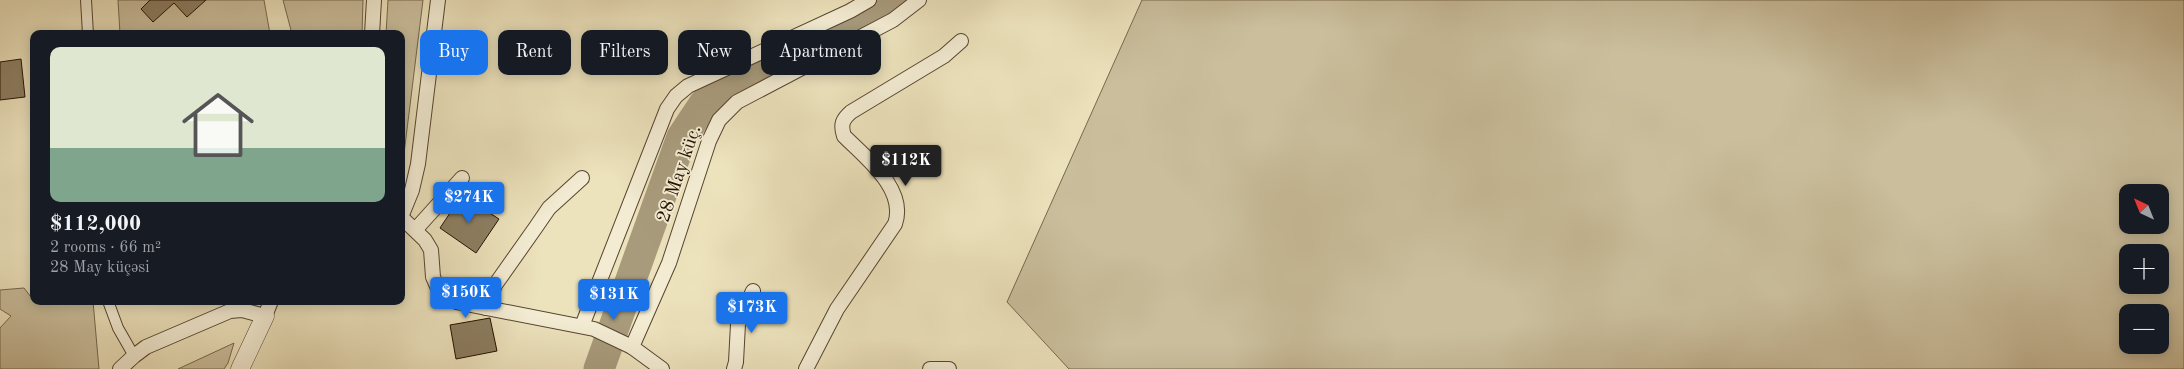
<!DOCTYPE html>
<html lang="en">
<head>
<meta charset="utf-8">
<style>
  body { margin:0; font-family:"Old Standard TT",serif; background:#242831; color:#f1f3f6; height:100vh; display:flex; flex-direction:column; font-size:19px; white-space:nowrap }
  * { box-sizing:border-box; margin:0 }
  p { font-size:16px; color:#9ea1a6 }
  .icon { flex:none; width:28px; height:28px; fill:none; stroke:currentColor; stroke-width:2; stroke-linecap:round; stroke-linejoin:round }
  .map { position:relative; flex:1; overflow:hidden }
  .sheet { position:absolute; left:30px; top:30px; width:375px; height:275px; display:flex; flex-direction:column; background:#171b24; border-radius:10px; box-shadow:0 2px 12px #0003 }
  .sheet>* { flex:none }
  .hud { position:absolute; left:420px; top:30px; width:475px; height:45px; display:flex; gap:10px }
  .needle { width:32px; rotate:317deg }
  .tools { position:absolute; left:2119px; top:184px; display:grid; gap:10px }
  .tools a { display:grid; place-items:center; width:50px; height:50px; border-radius:10px; background:#171b24; box-shadow:0 2px 12px #0003; font-size:25px }
  .price { position:absolute; translate:-50% -42px; padding:0 11px; border-radius:5px; background:#1a73e8; color:#fff; font-size:16px; line-height:32px; filter:drop-shadow(0 1px 2px #0008) }
  .price::after { content:''; position:absolute; left:50%; top:30px; width:15px; height:11px; margin-left:-8px; background:inherit; clip-path:polygon(0 0,100% 0,50% 100%) }
  .price.current { background:#222; color:#fff }
  ul { padding:0; list-style:none }
  li { display:grid; align-content:center; gap:10px; height:265px; padding:0 20px }
  li span { display:grid; place-items:center; height:155px; border-radius:10px; color:#555 }
  li>.icon { margin-inline-start:auto }
  span .icon { width:90px; height:90px; fill:#fffc; stroke-width:1 }
  li b { font-size:21px }
  .chip { padding:0 18px; border-radius:10px; background:#171b24; box-shadow:0 2px 12px #0003; font-size:18px; line-height:45px }
  .chip.current { background:#1a73e8; color:#fff }
  .map>svg:first-child { display:block }
</style>
</head>
<body>
<div class="map">
<svg width="2184" height="369" viewBox="0 0 2184 369">
  <rect width="100%" height="100%" fill="#ece2bc"/>
  <filter id="stains"><feTurbulence type="fractalNoise" baseFrequency=".004" numOctaves="4"/><feColorMatrix values="0 0 0 0 .2 0 0 0 0 .09 0 0 0 0 .02 0 0 0 .5 -.17"/></filter>
  <radialGradient id="worn" r=".72"><stop offset=".6" stop-color="#630" stop-opacity="0"/><stop offset="1" stop-color="#630" stop-opacity=".3"/></radialGradient>
  <!-- green -->
  <g fill="#cabe9c" stroke="#77684e" fill-rule="evenodd">
    <path d="M118,0H264L270,34H120Z"/>
    <path d="M283,0H363L362,34H292Z"/>
    <path d="M388,0H423L401,178V34H386Z"/>
    <path d="M1142,0H2184V369H1069L1007,302ZM2160,192V225H2128V192ZM2128,252H2160V285H2128ZM2128,312H2160V345H2128Z"/>
    <path d="M24,288L31,297H34V301H93L99,369H0V328L11,316L0,309V290Z"/>
    <path d="M234,343L228,363L224,369H178Z"/>
  </g>
  <g fill="none" stroke-linecap="round" stroke-linejoin="round">
    <!-- river -->
    <path stroke="#a89b7c" stroke-width="31" d="M599,369L682,137L704,104L724,89L868,19L892,0"/>
  </g>
  <!-- building -->
  <g fill="#8c7e62" stroke="#241100">
    <path d="M150,0H206L187,17L174,3L153,22L141,9Z"/>
    <path d="M21,59L25,97L0,100V62Z"/>
    <path d="M462,195L499,219L476,253L440,228Z"/>
    <path d="M490,318L497,351L456,359L450,325Z"/>
  </g>
  <g fill="none" stroke-linecap="round" stroke-linejoin="round">
    <!-- pedestrian casing -->
    <g stroke="#56452f" stroke-width="12">
      <g id="pedestrian">
        <path d="M86,0L88,34"/>
        <path d="M108,301L118,328L134,356"/>
      </g>
    </g>
    <!-- minor casing -->
    <g stroke="#56452f" stroke-width="16">
      <g id="minor">
        <path d="M372,34L374,0"/>
        <path d="M401,217L425,240L431,250L433,277L437,286L456,302L594,329L632,347L662,369"/>
        <path d="M401,217L412,190L418,164L438,0"/>
        <path d="M416,229L462,178"/>
        <path d="M486,308L495,285L536,227L549,208L582,178"/>
        <path d="M582,326L667,109L676,96L688,86L850,11L869,0"/>
        <path d="M632,347L669,263L709,141L719,120L737,102L893,20L919,0"/>
        <path d="M120,369L134,356L146,347L230,311L242,310L265,316L271,301"/>
        <path d="M734,369L736,362L738,324L753,291"/>
        <path d="M806,369L837,309L895,224C907,189 866,158 844,136C840,124 843,119 851,112L944,56L961,41"/>
        <path d="M930,369H949"/>
      </g>
    </g>
    <!-- tertiary casing -->
    <g stroke="#56452f" stroke-width="19">
      <path id="tertiary" d="M240,369L265,316"/>
    </g>
    <!-- pedestrian -->
    <use href="#pedestrian" stroke="#f3ecd3" stroke-width="10"/>
    <!-- minor -->
    <use href="#minor" stroke="#f3ecd3" stroke-width="14"/>
    <!-- tertiary -->
    <use href="#tertiary" stroke="#f3ecd3" stroke-width="18"/>
  </g>
  <g text-anchor="middle" dominant-baseline="central" stroke-width="4" stroke-linejoin="round" paint-order="stroke">
    <!-- street labels -->
    <g font-size="19" fill="#241100" stroke="#f3ecd3">
      <text transform="translate(680 174) rotate(-71)">28 May küç.</text>
    </g>
  </g>
  <rect width="100%" height="100%" filter="url(#stains)"/>
  <rect width="100%" height="100%" fill="url(#worn)"/>
</svg>
<div class="tools">
<a><svg class="needle" viewBox="-14 -14 28 28"><path d="M0-13l5 13h-10z" fill="#e53935"/><path d="M0 13l5-13h-10z" fill="#9ea1a6"/></svg></a>
<a>+</a>
<a>−</a>
</div>
<b class="price current" style="left:906px;top:187px">$112K</b>
<b class="price" style="left:469px;top:224px">$274K</b>
<b class="price" style="left:466px;top:319px">$150K</b>
<b class="price" style="left:614px;top:321px">$131K</b>
<b class="price" style="left:752px;top:334px">$173K</b>
<div class="hud">
<a class="chip current">Buy</a>
<a class="chip">Rent</a>
<a class="chip">Filters</a>
<a class="chip">New</a>
<a class="chip">Apartment</a>
</div>
<section class="sheet">
<ul>
<li><span style="background:linear-gradient(#dfe7d0 65%,#7fa58c 0)"><svg class="icon" aria-label="home" viewBox="0 0 24 24"><path d="M3 11l9-7 9 7M6 9v11h12V9"/></svg></span><div><b>$112,000</b><p>2 rooms · 66 m²</p><p>28 May küçəsi</p></div></li>
</ul>
</section>
</div>
</body>
</html>
